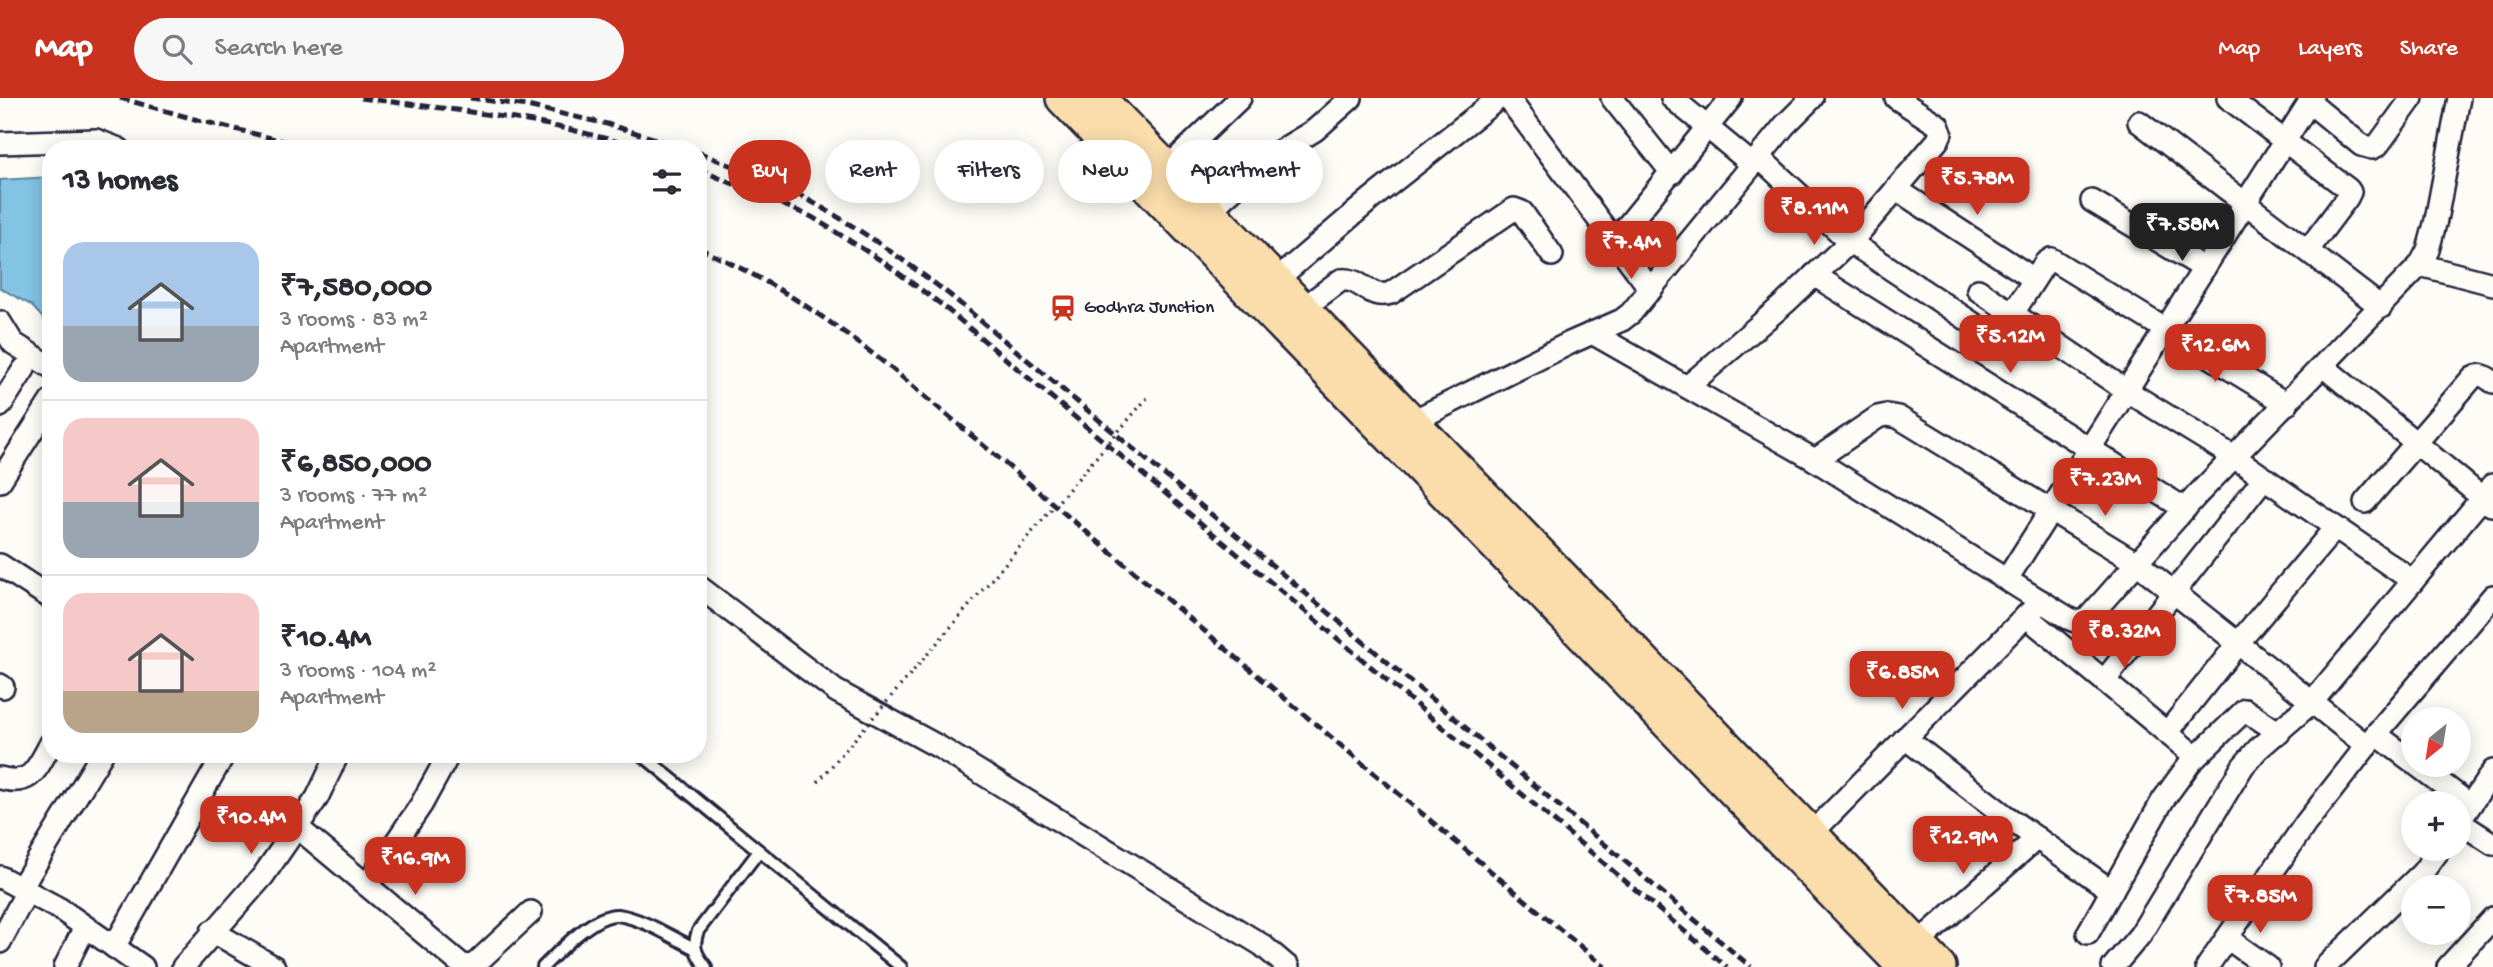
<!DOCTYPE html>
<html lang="en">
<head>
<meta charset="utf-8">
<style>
  body { margin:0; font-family:"Gochi Hand",sans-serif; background:#f7f7f7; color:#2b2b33; height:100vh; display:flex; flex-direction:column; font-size:26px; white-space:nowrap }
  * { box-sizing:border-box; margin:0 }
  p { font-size:23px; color:#7c7c81 }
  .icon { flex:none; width:38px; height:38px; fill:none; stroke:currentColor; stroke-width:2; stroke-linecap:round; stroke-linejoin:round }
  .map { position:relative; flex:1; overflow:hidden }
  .side { position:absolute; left:42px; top:42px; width:665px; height:623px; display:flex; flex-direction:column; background:#fff; border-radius:28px; box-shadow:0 4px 18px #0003 }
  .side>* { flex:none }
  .banner { position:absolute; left:728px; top:42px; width:665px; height:63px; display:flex; gap:14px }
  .needle { width:46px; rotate:210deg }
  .tools { position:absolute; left:2401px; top:609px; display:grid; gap:14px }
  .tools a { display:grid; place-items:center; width:70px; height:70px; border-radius:50%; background:#fff; box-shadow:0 4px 18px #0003; font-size:35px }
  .price { position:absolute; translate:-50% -60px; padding:0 16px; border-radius:14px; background:#c8321e; color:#fff; font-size:23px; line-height:46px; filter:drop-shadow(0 2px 4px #0008) }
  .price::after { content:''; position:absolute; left:50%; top:42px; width:21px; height:16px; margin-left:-10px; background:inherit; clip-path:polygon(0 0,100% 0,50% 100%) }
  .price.active { background:#222; color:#fff }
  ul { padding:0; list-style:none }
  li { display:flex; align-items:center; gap:21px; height:175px; padding:0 21px }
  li+li { border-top:2px solid #e1e1e2 }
  li span { display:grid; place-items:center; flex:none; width:196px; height:140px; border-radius:21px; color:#555 }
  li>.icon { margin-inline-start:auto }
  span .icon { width:84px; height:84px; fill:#fffc; stroke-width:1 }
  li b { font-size:30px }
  h2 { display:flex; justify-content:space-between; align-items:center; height:84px; padding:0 21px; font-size:30px }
  .pill { padding:0 24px; border-radius:32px; background:#fff; box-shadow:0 4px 18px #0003; font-size:24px; line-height:63px }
  .pill.active { background:#c8321e; color:#fff }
  header { display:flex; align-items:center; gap:42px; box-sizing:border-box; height:98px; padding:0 35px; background:#c8321e; color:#fff }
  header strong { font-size:33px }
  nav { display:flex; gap:38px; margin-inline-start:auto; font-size:24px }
  .search { width:490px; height:63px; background:#f7f7f7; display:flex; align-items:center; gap:18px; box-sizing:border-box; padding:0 24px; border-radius:38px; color:#7c7c81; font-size:26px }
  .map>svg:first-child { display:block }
</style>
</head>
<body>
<header>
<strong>Map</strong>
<div class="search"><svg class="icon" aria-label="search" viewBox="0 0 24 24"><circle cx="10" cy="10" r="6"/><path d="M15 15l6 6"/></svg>Search here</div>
<nav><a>Map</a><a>Layers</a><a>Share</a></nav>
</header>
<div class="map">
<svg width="2493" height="869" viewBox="0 0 2493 869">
  <rect width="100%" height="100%" fill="#fdfcf7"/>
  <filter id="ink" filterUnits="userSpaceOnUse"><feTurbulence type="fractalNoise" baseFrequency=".0143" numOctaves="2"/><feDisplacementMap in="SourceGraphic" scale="14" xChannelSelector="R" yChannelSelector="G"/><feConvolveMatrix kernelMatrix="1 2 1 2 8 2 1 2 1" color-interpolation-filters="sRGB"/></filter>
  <g filter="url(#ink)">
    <!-- water -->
    <path fill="#83c3e4" stroke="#5c83a0" stroke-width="2" d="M51,79V229L31,207L0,190V82Z"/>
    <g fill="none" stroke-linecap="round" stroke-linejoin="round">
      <!-- service casing -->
      <g stroke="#22223b" stroke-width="16">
        <g id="service">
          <path d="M641,656L901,869"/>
          <path d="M543,869C559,853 595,815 618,817C644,821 671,839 694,850"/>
          <path d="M706,869C696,856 692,849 698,833L759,753"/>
        </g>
      </g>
      <!-- minor casing -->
      <g stroke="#22223b" stroke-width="26">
        <g id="minor">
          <path d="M1508,0L1651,192"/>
          <path d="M1612,0L1672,75"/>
          <path d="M1672,0L1753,67"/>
          <path d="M2228,0L2348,91L2350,94L2347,100L2308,152"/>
          <path d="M2309,4L2361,47L2372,50L2378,47L2412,0"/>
          <path d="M2139,24L2381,209"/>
          <path d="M0,45L96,42L119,51"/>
          <path d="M1759,59L1850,144L1992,238"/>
          <path d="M1166,71L1240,0"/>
          <path d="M1896,91L2034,181"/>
          <path d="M2092,103L2204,170"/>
          <path d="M1208,114L1267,61L1315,32L1351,0"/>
          <path d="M1615,143L1731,0"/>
          <path d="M2420,167L2493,186"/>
          <path d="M1814,177L2185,411"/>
          <path d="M1275,183L1371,101L1499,0"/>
          <path d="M1978,192L2127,293L2234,359L2413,483"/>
          <path d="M1302,211L1341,182C1361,179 1368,202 1391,195L1514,111L1522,114L1552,157"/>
          <path d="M2013,215L2045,165L2051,161L2287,306"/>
          <path d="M0,224L13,245L51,269"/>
          <path d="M1592,235L1815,362L2068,520C2076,524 2080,525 2088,520L2197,397L2420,167L2428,152L2436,122L2459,0"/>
          <path d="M2323,268L2491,407"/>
          <path d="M1687,289L1785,205L1857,137L1938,42L1941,35L1938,27L1896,0"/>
          <path d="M0,308L24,271"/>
          <path d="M1404,331L1411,324L1572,244L1622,222L1631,215L1785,27L1812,0"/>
          <path d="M1815,362L1878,319L1887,317L1898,319L2137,465L2367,648"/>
          <path d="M0,383L51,303"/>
          <path d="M2365,404L2473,279C2482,275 2486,279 2493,284"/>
          <path d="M0,467L51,500"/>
          <path d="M2007,481L2312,0"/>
          <path d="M698,488L836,593L939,649L1262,847L1288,869"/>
          <path d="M2026,518L2196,659"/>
          <path d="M2104,583L2264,380"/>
          <path d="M0,587L3,589"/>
          <path d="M2167,635L2239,544L2335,430"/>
          <path d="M2376,636L2413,664"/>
          <path d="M1905,640L2004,717L2112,793"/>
          <path d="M2417,667L2470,707"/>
          <path d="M0,680C32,689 37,670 51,645"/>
          <path d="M2459,724L2493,673"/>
          <path d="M2459,724L2493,746"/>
          <path d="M297,729L462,867L473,868L531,814"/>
          <path d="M1804,743L2041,503"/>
          <path d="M0,779L60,811L143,869"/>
          <path d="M367,787L421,707L449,656"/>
          <path d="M21,790L102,656"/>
          <path d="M212,833L274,869"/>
          <path d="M2088,835L2163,702L2190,665L2245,612L2279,635"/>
          <path d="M2227,840L2268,869"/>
          <path d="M0,844L27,793"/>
          <path d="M1917,846L2037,740"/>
          <path d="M114,849L224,656"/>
          <path d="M65,869L85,829"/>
          <path d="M183,869L263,778L317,700L338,656"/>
          <path d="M2113,869L2140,837L2243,668L2258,651L2312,604L2493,387"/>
          <path d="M2207,869L2306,725L2376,636L2493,498"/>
          <path d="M2325,869L2422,775L2440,751"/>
          <path d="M2448,869L2493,820"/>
        </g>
      </g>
      <!-- primary casing -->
      <g stroke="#22223b" stroke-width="38">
        <g id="primary">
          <path d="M1063,0L1905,869"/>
          <path d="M1098,0L1939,869"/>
        </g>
      </g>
      <!-- service -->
      <use href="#service" stroke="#fdfcf7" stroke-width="10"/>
      <!-- minor -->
      <use href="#minor" stroke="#fdfcf7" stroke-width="21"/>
      <!-- primary -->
      <use href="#primary" stroke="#faddab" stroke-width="33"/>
      <!-- rail -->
      <g stroke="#22223b" stroke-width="5" stroke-dasharray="10 5" stroke-linecap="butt">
        <path d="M120,0L198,22L316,51"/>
        <path d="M361,0C455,12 550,21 641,51"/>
        <path d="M470,0L527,8L607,26L689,51"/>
        <path d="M698,54C726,66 755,76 783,89C843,118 897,157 950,197L1751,869"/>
        <path d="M698,71L812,119L882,163L942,207L1727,869"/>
        <path d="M698,150C774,183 832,223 896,274L1605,869"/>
      </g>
      <!-- path-bridge -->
      <path stroke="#22223b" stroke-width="3.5" stroke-dasharray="2 5" stroke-linecap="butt" d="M818,684L1147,300"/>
    </g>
  </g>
  <!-- icons -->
  <defs>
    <g id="station-bare" transform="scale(2.1)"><path d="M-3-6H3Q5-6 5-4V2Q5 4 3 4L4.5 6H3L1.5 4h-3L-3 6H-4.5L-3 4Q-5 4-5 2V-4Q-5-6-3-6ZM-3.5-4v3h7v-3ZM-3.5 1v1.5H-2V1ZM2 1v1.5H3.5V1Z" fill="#c8321e" stroke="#fdfcf7" stroke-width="2.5" paint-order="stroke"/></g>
  </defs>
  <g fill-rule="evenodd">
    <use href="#station-bare" x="1063" y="210"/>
  </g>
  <g text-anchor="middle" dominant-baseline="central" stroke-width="6" stroke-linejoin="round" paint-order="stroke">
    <!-- poi labels -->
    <g font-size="19" fill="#22223b" stroke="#fdfcf7" text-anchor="start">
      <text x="1084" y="210">Godhra Junction</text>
    </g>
  </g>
</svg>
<div class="tools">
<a><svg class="needle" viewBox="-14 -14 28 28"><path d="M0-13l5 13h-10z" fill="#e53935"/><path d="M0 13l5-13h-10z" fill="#7c7c81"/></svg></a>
<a>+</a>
<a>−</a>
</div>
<b class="price" style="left:1977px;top:119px">₹5.78M</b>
<b class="price" style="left:1814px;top:149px">₹8.11M</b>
<b class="price active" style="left:2182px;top:165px">₹7.58M</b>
<b class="price" style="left:1631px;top:183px">₹7.4M</b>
<b class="price" style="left:2010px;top:277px">₹5.12M</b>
<b class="price" style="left:2215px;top:286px">₹12.6M</b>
<b class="price" style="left:2105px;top:420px">₹7.23M</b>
<b class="price" style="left:2124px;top:572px">₹8.32M</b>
<b class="price" style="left:1902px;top:613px">₹6.85M</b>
<b class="price" style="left:251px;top:758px">₹10.4M</b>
<b class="price" style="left:1963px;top:778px">₹12.9M</b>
<b class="price" style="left:415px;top:799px">₹16.9M</b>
<b class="price" style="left:2260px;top:837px">₹7.85M</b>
<div class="banner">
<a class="pill active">Buy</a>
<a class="pill">Rent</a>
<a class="pill">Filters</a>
<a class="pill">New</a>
<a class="pill">Apartment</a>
</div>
<section class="side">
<h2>13 homes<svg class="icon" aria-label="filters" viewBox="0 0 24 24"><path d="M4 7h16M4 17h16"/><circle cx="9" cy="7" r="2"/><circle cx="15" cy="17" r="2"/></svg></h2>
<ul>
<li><span style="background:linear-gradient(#a9c7e8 60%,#9aa5b1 0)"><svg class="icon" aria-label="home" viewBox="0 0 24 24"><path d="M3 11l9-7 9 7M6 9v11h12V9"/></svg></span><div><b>₹7,580,000</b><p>3 rooms · 83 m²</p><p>Apartment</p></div></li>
<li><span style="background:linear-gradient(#f6c9c9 60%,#9aa5b1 0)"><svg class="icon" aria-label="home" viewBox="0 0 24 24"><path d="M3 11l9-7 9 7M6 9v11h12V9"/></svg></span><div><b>₹6,850,000</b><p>3 rooms · 77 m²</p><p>Apartment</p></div></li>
<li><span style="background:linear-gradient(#f6c9c9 70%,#b9a48a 0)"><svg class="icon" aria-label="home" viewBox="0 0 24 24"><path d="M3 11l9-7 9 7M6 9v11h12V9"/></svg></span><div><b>₹10.4M</b><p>3 rooms · 104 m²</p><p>Apartment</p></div></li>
</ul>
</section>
</div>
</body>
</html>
